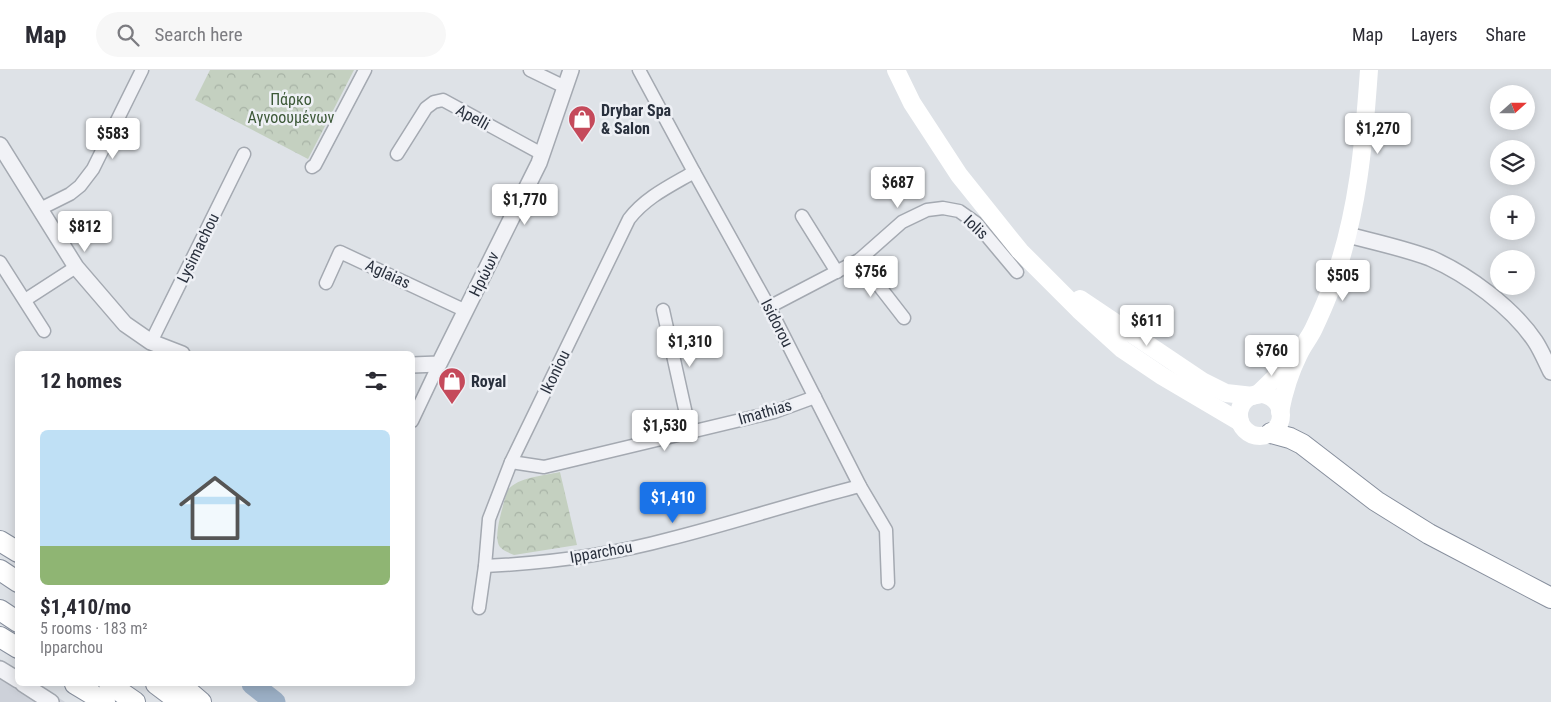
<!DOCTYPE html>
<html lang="en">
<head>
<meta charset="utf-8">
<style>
  body { margin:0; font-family:"Roboto Condensed",sans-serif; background:#f7f7f7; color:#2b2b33; height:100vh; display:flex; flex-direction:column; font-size:19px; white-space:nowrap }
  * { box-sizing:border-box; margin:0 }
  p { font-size:16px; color:#7c7c81 }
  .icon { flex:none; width:28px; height:28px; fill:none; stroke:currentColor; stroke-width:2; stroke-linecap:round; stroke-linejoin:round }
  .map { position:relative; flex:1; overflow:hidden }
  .drawer { position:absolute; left:15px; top:281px; width:400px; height:335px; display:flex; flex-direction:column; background:#fff; border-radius:8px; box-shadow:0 2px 12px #0003 }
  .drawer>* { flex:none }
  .needle { width:32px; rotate:69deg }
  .tools { position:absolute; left:1490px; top:15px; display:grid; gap:10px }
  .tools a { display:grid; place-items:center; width:45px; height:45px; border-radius:50%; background:#fff; box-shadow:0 2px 12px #0003; font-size:25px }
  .price { position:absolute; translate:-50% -42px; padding:0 11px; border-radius:5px; background:#fff; color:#222; font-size:16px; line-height:32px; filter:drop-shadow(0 1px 2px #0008) }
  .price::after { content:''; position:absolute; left:50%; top:30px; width:15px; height:11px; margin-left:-8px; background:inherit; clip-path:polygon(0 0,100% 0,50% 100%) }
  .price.current { background:#1a73e8; color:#fff }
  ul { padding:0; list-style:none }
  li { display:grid; align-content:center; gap:10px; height:265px; padding:0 25px }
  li+li { border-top:1px solid #e1e1e2 }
  li span { display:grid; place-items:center; height:155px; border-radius:8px; color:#555 }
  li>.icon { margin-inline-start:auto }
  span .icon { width:90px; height:90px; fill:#fffc; stroke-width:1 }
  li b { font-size:21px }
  h2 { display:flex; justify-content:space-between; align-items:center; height:60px; padding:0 25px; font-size:21px }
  header { display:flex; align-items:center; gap:30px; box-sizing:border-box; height:70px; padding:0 25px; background:#fff; border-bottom:1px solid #e1e1e2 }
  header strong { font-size:24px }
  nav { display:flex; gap:28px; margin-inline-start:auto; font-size:18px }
  .search { width:350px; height:45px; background:#f7f7f7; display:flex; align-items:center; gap:12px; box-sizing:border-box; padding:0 18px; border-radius:28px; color:#7c7c81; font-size:19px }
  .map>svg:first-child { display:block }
</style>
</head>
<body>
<header>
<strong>Map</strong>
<div class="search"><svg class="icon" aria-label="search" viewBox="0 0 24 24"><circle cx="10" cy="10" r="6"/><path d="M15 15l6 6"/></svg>Search here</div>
<nav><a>Map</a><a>Layers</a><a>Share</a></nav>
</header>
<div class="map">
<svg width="1551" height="632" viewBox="0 0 1551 632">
  <defs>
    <pattern id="park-crowns" width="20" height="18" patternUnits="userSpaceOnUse" patternTransform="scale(1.25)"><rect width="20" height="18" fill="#c4d0c0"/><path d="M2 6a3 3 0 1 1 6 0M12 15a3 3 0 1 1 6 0" fill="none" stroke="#a8b3a6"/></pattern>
  </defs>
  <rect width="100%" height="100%" fill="#dee2e7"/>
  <!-- built -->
  <path fill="#cdd1d9" d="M0,589L17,600L18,614H38L65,632H0Z"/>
  <!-- park -->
  <g fill="url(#park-crowns)">
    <path d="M210,0H354L308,89L195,30Z"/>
    <path d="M560,402L577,475L514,485C509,483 504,481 500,477C492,467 504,434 507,421C517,407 543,406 560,402Z"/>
  </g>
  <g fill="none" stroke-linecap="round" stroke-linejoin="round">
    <!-- river -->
    <path stroke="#9bafc5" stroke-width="21" d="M252,614L275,632"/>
    <!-- minor casing -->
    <g stroke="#a4a9b1" stroke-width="15">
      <g id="minor">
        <path d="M530,0L565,17"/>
        <path d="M639,0L694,102L769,237L860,416L886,460L888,513"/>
        <path d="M397,84L426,38L434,32L443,30L542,84"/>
        <path d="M312,97L315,95L365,0"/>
        <path d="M40,139L70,124L80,116L93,99L142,0"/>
        <path d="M802,146L837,202"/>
        <path d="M859,190L904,248"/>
        <path d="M0,192L44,261"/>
        <path d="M326,213L340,182L466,241"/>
        <path d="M25,230L76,197"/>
        <path d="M769,237L859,190L902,152L927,140L943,138L959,141L976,153L1017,202"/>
        <path d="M663,240L690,362"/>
        <path d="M151,272L244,84"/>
        <path d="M412,351L439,294"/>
        <path d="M511,392L544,397L774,342L815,327"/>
        <path d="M485,496C547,493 610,485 669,469C733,453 796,432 860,416"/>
        <path d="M479,538L485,496L489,449L511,392L629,149C646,127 670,116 694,102"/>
      </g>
    </g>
    <!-- tertiary casing -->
    <g stroke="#a4a9b1" stroke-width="18">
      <g id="tertiary">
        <path d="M0,75L76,197L125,254L151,272L182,284"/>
        <path d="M1348,165C1375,172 1403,178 1430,188C1467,204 1512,237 1535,271C1541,280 1546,292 1551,302"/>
        <path d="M412,295L439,294L539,93L571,0"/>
        <path d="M0,599L18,610"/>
        <path d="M23,614L51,632"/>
      </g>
    </g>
    <!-- trunk casing -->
    <g stroke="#878f9d" stroke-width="22">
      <g id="trunk">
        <path d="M1271,363L1290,368L1302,374L1376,431L1429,464L1551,528"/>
        <path d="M0,471L18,482"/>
        <path d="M0,500L18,512"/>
        <path d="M0,540L18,552"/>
        <path d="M0,567L18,578"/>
        <path d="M75,614L105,632"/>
        <path d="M109,614L135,632"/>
        <path d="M156,614L180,632"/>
        <path d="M180,614L201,632"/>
      </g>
    </g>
    <!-- minor -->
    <use href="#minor" stroke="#f1f2f6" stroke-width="12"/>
    <!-- tertiary -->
    <use href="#tertiary" stroke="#f1f2f6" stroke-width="15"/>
    <!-- secondary -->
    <g stroke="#fff" stroke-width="18">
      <path d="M896,0L912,33L959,105L1020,181L1079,240L1122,279L1162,306L1240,352"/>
      <path d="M1080,229L1202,311L1226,323L1253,326"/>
      <circle cx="1260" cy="345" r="21"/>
      <path d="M1257,325L1292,291"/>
      <path d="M1280,342C1284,321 1290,302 1299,284C1303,275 1310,267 1314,258C1321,243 1328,228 1333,212C1358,144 1364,72 1369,0"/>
    </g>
    <!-- trunk -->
    <use href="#trunk" stroke="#fff" stroke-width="20"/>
  </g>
  <!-- icons -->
  <defs>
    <g id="shop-pin" transform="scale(1.4375)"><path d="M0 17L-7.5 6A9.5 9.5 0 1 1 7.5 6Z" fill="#c54a5b" stroke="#eef0f5"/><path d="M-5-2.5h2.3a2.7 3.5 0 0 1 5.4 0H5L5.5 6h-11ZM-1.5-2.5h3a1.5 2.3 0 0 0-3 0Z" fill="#fff"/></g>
  </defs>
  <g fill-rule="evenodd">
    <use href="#shop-pin" x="582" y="49"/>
    <use href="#shop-pin" x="452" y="311"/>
  </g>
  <g text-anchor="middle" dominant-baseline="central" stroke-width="5" stroke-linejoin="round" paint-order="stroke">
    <!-- park labels -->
    <g font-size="16" fill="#3c5837" stroke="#eef0f5">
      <text x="291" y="29">Πάρκο<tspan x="291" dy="18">Αγνοουμένων</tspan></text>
    </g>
    <!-- poi labels -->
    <g font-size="16" font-weight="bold" fill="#29303d" stroke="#eef0f5" text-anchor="start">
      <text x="601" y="40">Drybar Spa<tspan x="601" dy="18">&amp; Salon</tspan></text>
      <text x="471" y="311">Royal</text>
    </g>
    <!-- street labels -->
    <g font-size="16" fill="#29303d" stroke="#eef0f5">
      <text transform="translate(473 47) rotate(29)">Apelli</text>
      <text transform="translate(976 157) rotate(43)">Iolis</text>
      <text transform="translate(198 178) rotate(-64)">Lysimachou</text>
      <text transform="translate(388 204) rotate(25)">Aglaias</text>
      <text transform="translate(484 204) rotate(-64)">Ηρώων</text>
      <text transform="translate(777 253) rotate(63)">Isidorou</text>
      <text transform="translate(555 302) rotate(-64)">Ikoniou</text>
      <text transform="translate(765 342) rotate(-16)">Imathias</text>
      <text transform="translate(601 482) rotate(-10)">Ipparchou</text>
    </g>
  </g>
</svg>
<div class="tools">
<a><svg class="needle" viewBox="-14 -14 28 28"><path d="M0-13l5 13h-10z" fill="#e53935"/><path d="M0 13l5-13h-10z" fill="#7c7c81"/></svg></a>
<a><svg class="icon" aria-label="layers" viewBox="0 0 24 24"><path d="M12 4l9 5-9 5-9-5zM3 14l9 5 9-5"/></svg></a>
<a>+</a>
<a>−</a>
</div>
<b class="price" style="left:1378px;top:85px">$1,270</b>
<b class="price" style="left:113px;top:90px">$583</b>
<b class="price" style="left:898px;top:139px">$687</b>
<b class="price" style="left:525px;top:156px">$1,770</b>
<b class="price" style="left:85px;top:183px">$812</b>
<b class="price" style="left:871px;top:228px">$756</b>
<b class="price" style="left:1343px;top:232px">$505</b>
<b class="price" style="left:1147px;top:277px">$611</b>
<b class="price" style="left:690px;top:298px">$1,310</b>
<b class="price" style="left:1272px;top:307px">$760</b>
<b class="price" style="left:665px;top:382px">$1,530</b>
<b class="price current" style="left:673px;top:454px">$1,410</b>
<section class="drawer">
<h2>12 homes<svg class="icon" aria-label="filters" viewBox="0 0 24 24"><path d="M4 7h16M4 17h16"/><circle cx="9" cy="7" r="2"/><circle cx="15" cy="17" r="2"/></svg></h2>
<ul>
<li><span style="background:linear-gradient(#bfe0f5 75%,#8fb573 0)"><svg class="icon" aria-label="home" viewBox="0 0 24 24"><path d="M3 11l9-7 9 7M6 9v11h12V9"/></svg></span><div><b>$1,410/mo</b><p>5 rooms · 183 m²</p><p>Ipparchou</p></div></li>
</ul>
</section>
</div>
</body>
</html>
